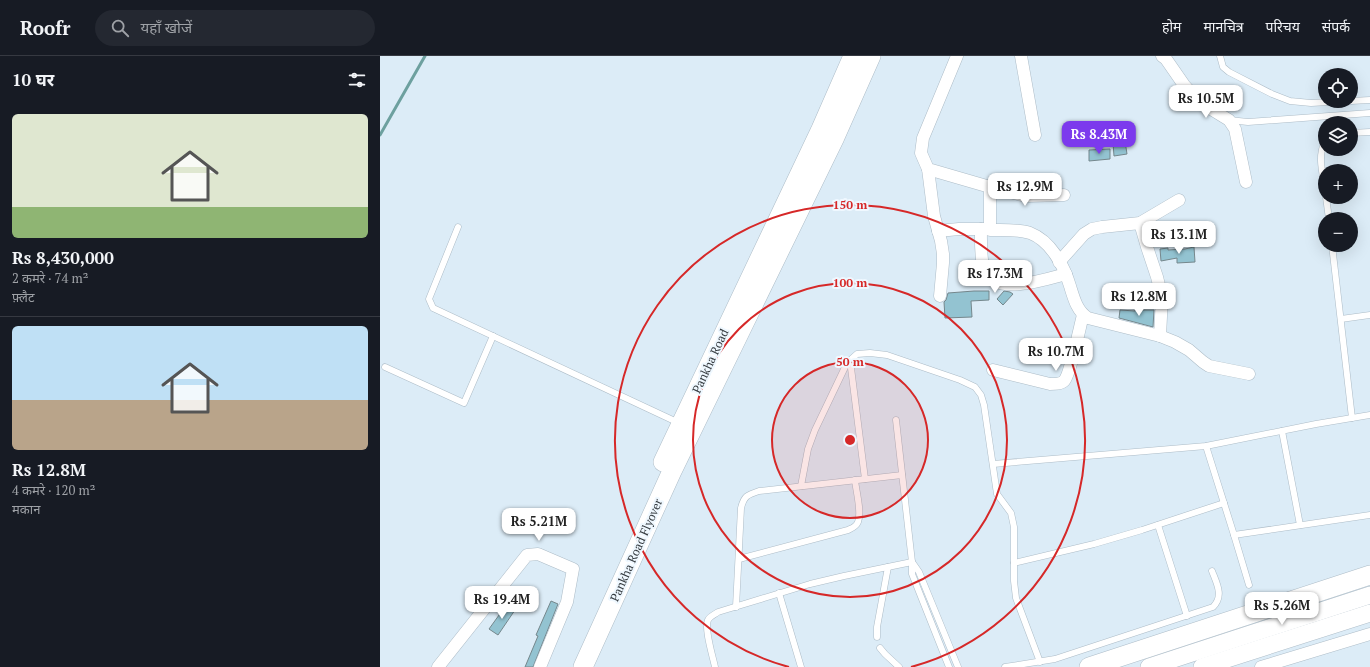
<!DOCTYPE html>
<html lang="hi">
<head>
<meta charset="utf-8">
<style>
  body { margin:0; font-family:"PT Serif","Noto Sans Devanagari",serif; background:#242831; color:#f1f3f6; height:100vh; display:flex; flex-direction:column; font-size:15px; white-space:nowrap }
  * { box-sizing:border-box; margin:0 }
  p { font-size:13px; color:#9ea1a6 }
  .icon { flex:none; width:22px; height:22px; fill:none; stroke:currentColor; stroke-width:2; stroke-linecap:round; stroke-linejoin:round }
  .map { position:relative; flex:1; overflow:hidden }
  .drawer { display:flex; flex-direction:column; background:#171b24; width:380px }
  .drawer>* { flex:none }
  .tools { position:absolute; left:938px; top:12px; display:grid; gap:8px }
  .tools a { display:grid; place-items:center; width:40px; height:40px; border-radius:50%; background:#171b24; box-shadow:0 4px 16px #0002; font-size:20px }
  .price { position:absolute; translate:-50% -34px; padding:0 9px; border-radius:8px; background:#fff; color:#222; font-size:13px; line-height:26px; filter:drop-shadow(0 1px 2px #0008) }
  .price::after { content:''; position:absolute; left:50%; top:24px; width:12px; height:9px; margin-left:-6px; background:inherit; clip-path:polygon(0 0,100% 0,50% 100%) }
  .price.selected { background:#7c3aed; color:#fff }
  ul { padding:0; list-style:none }
  li { display:grid; align-content:center; gap:8px; height:212px; padding:0 12px }
  li+li { border-top:1px solid #363941 }
  li span { display:grid; place-items:center; height:124px; border-radius:6px; color:#555 }
  li>.icon { margin-inline-start:auto }
  span .icon { width:72px; height:72px; fill:#fffc; stroke-width:1 }
  li b { font-size:17px }
  h2 { display:flex; justify-content:space-between; align-items:center; height:48px; padding:0 12px; font-size:17px }
  header { display:flex; align-items:center; gap:24px; box-sizing:border-box; height:56px; padding:0 20px; background:#171b24; border-bottom:1px solid #363941 }
  header strong { font-size:19px }
  nav { display:flex; gap:22px; margin-inline-start:auto; font-size:14px }
  .search { width:280px; height:36px; background:#242831; display:flex; align-items:center; gap:10px; box-sizing:border-box; padding:0 14px; border-radius:22px; color:#9ea1a6; font-size:15px }
  main { display:flex; flex:1; min-height:0 }
  .map>svg:first-child { display:block }
</style>
</head>
<body>
<header>
<strong>Roofr</strong>
<div class="search"><svg class="icon" aria-label="search" viewBox="0 0 24 24"><circle cx="10" cy="10" r="6"/><path d="M15 15l6 6"/></svg>यहाँ खोजें</div>
<nav><a>होम</a><a>मानचित्र</a><a>परिचय</a><a>संपर्क</a></nav>
</header>
<main>
<section class="drawer">
<h2>10 घर<svg class="icon" aria-label="filters" viewBox="0 0 24 24"><path d="M4 7h16M4 17h16"/><circle cx="9" cy="7" r="2"/><circle cx="15" cy="17" r="2"/></svg></h2>
<ul>
<li><span style="background:linear-gradient(#dfe7d0 75%,#8fb573 0)"><svg class="icon" aria-label="home" viewBox="0 0 24 24"><path d="M3 11l9-7 9 7M6 9v11h12V9"/></svg></span><div><b>Rs 8,430,000</b><p>2 कमरे · 74 m²</p><p>फ़्लैट</p></div></li>
<li><span style="background:linear-gradient(#bfe0f5 60%,#b9a48a 0)"><svg class="icon" aria-label="home" viewBox="0 0 24 24"><path d="M3 11l9-7 9 7M6 9v11h12V9"/></svg></span><div><b>Rs 12.8M</b><p>4 कमरे · 120 m²</p><p>मकान</p></div></li>
</ul>
</section>
<div class="map">
<svg width="990" height="611" viewBox="0 0 990 611">
  <rect width="100%" height="100%" fill="#dcecf7"/>
  <g fill="none" stroke-linecap="round" stroke-linejoin="round">
    <!-- stream -->
    <path stroke="#6da09f" stroke-width="3" d="M0,79L45,0"/>
  </g>
  <!-- building -->
  <g fill="#93c3d1" stroke="#75878c">
    <path d="M745,85L747,98L734,100L733,87Z"/>
    <path d="M730,93V103L709,105V94Z"/>
    <path d="M814,191L815,206L797,207V202L781,205L780,193L788,192V194L805,193Z"/>
    <path d="M594,235H609V244L591,245L592,261L565,262L564,246L566,244L568,237Z"/>
    <path d="M624,235L630,236L633,238L623,249L617,243Z"/>
    <path d="M740,254L755,255V254H774L773,271L739,262Z"/>
    <path d="M171,545L178,548L153,611H145L158,580L156,579Z"/>
    <path d="M127,548L135,554L118,579L109,573Z"/>
  </g>
  <g fill="none" stroke-linecap="round" stroke-linejoin="round">
    <!-- service casing -->
    <g stroke="#adbcc7" stroke-width="7">
      <g id="service">
        <path d="M840,0L843,11L849,16L892,38L910,45L931,47L967,45"/>
        <path d="M971,45L990,44"/>
        <path d="M849,64L868,66L990,57"/>
        <path d="M971,77L990,76"/>
        <path d="M945,86C937,99 943,119 945,133"/>
        <path d="M946,141L949,163"/>
        <path d="M78,171L49,243L53,252L299,367"/>
        <path d="M952,189L972,362"/>
        <path d="M961,263L990,259"/>
        <path d="M470,304L485,423"/>
        <path d="M5,311L84,347L113,280"/>
        <path d="M516,364L532,506V518L569,611"/>
        <path d="M902,375L920,469"/>
        <path d="M826,390L854,479L869,529"/>
        <path d="M613,408L826,390L936,368L990,359"/>
        <path d="M421,430L428,393L435,374L467,307L477,298L490,297L507,299L580,324L595,331L601,339L604,349L617,438L631,457L634,471V525L636,542L660,606"/>
        <path d="M778,469L807,560"/>
        <path d="M854,479L990,459"/>
        <path d="M359,503L468,474C472,472 476,471 478,466C482,456 476,435 475,424"/>
        <path d="M532,506L539,516L578,611"/>
        <path d="M634,507L714,488L762,474L844,447"/>
        <path d="M399,537L421,611"/>
        <path d="M356,551L361,452C364,440 367,439 379,435L522,419"/>
        <path d="M497,581V571L508,511"/>
        <path d="M500,592L505,598L519,611"/>
        <path d="M335,611C333,601 324,573 328,564C330,560 334,559 338,556L430,528L464,520L532,506"/>
        <path d="M625,611L675,603L833,551C844,540 837,528 832,515"/>
      </g>
    </g>
    <!-- minor casing -->
    <g stroke="#adbcc7" stroke-width="13">
      <g id="minor">
        <path d="M577,0L543,82L541,97L548,113L610,131V174C623,174 637,173 650,177C671,185 684,210 690,230C694,243 697,255 708,262L780,280L795,286L809,294L823,306L829,310L869,318"/>
        <path d="M641,0L655,79"/>
        <path d="M782,0L786,3L804,29L818,45L849,64L855,73L866,126"/>
        <path d="M548,113L554,160L561,185L563,198V207L560,240"/>
        <path d="M610,131L646,140L684,139"/>
        <path d="M760,167L767,191L777,221L782,241L780,280"/>
        <path d="M601,173C601,185 600,205 605,216C617,240 667,223 686,218"/>
        <path d="M558,175L579,173H608"/>
        <path d="M679,206L704,178L712,173L722,171L760,167L799,144"/>
        <path d="M613,314L670,328C675,328 681,328 684,325C690,319 700,270 703,259"/>
        <path d="M58,611L147,499L158,498L193,513L187,546L160,611"/>
        <path d="M881,611L990,578"/>
      </g>
    </g>
    <!-- secondary casing -->
    <g stroke="#adbcc7" stroke-width="18">
      <g id="secondary">
        <path d="M769,611L990,539"/>
        <path d="M822,611L990,557"/>
      </g>
    </g>
    <!-- primary casing -->
    <g stroke="#adbcc7" stroke-width="20">
      <g id="primary">
        <path d="M283,406L441,73L473,0"/>
        <path d="M203,611L292,415L455,81L491,0"/>
        <path d="M709,611L990,519"/>
      </g>
    </g>
    <!-- service -->
    <use href="#service" stroke="#fff" stroke-width="6"/>
    <!-- minor -->
    <use href="#minor" stroke="#fff" stroke-width="12"/>
    <!-- secondary -->
    <use href="#secondary" stroke="#fff" stroke-width="17"/>
    <!-- primary -->
    <use href="#primary" stroke="#fff" stroke-width="19"/>
  </g>
  <!-- distance rings -->
  <circle cx="470" cy="384" r="78" fill="#d62828" fill-opacity=".12"/>
  <g fill="none" stroke="#d62828" stroke-width="2">
    <circle cx="470" cy="384" r="78"/>
    <circle cx="470" cy="384" r="157"/>
    <path d="M409 611A235 235 0 1 1 531 611"/>
  </g>
  <g text-anchor="middle" dominant-baseline="central" stroke-width="4" stroke-linejoin="round" paint-order="stroke">
    <!-- street labels -->
    <g font-size="12" fill="#363c41" stroke="#eff8ff">
      <text transform="translate(330 305) rotate(-65)">Pankha Road</text>
      <text transform="translate(256 494) rotate(-66)">Pankha Road Flyover</text>
    </g>
  </g>
  <circle cx="470" cy="384" r="6" fill="#d62828" stroke="#eff8ff" stroke-width="2"/>
  <g font-size="12" text-anchor="middle" font-weight="bold" fill="#d62828" stroke="#eff8ff" stroke-width="4" stroke-linejoin="round" paint-order="stroke">
    <text x="470" y="153">150 m</text>
    <text x="470" y="231">100 m</text>
    <text x="470" y="310">50 m</text>
  </g>
</svg>
<div class="tools">
<a><svg class="icon" aria-label="locate" viewBox="0 0 24 24"><circle cx="12" cy="12" r="6"/><path d="M12 2v4M12 18v4M2 12h4M18 12h4"/></svg></a>
<a><svg class="icon" aria-label="layers" viewBox="0 0 24 24"><path d="M12 4l9 5-9 5-9-5zM3 14l9 5 9-5"/></svg></a>
<a>+</a>
<a>−</a>
</div>
<b class="price" style="left:826px;top:63px">Rs 10.5M</b>
<b class="price selected" style="left:719px;top:99px">Rs 8.43M</b>
<b class="price" style="left:645px;top:151px">Rs 12.9M</b>
<b class="price" style="left:799px;top:199px">Rs 13.1M</b>
<b class="price" style="left:615px;top:238px">Rs 17.3M</b>
<b class="price" style="left:759px;top:261px">Rs 12.8M</b>
<b class="price" style="left:676px;top:316px">Rs 10.7M</b>
<b class="price" style="left:159px;top:486px">Rs 5.21M</b>
<b class="price" style="left:122px;top:564px">Rs 19.4M</b>
<b class="price" style="left:902px;top:570px">Rs 5.26M</b>
</div>
</main>
</body>
</html>
